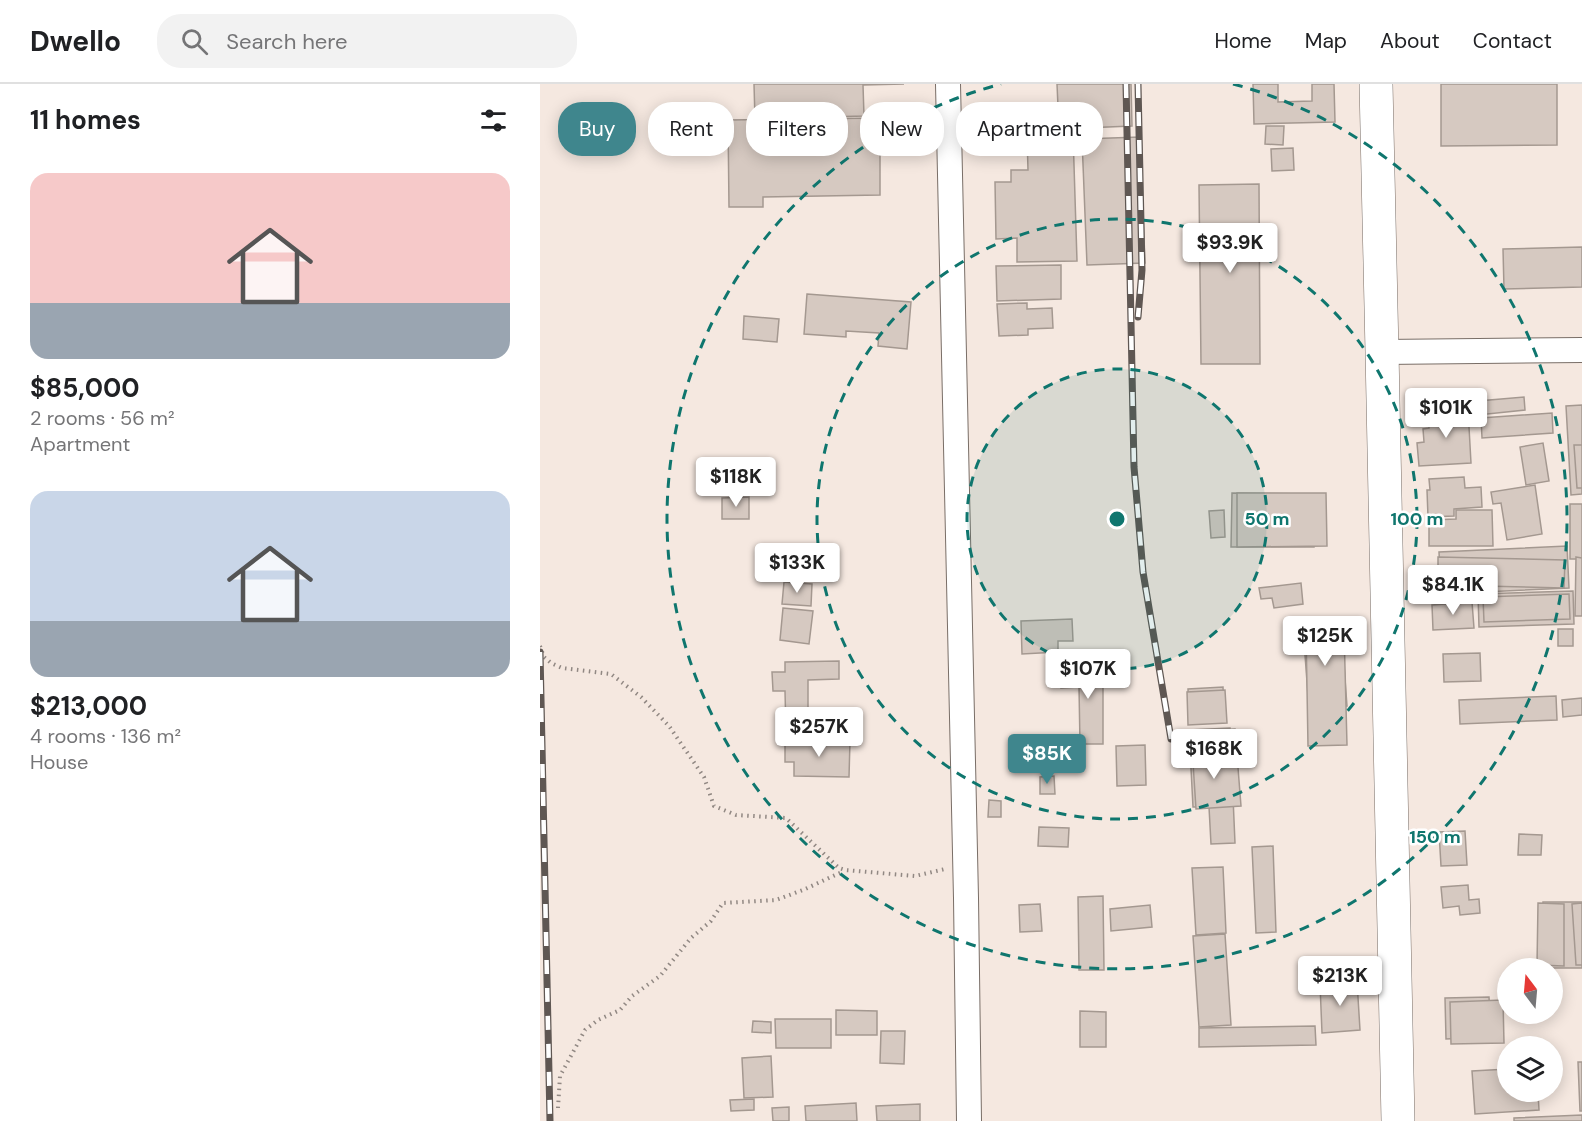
<!DOCTYPE html>
<html lang="en">
<head>
<meta charset="utf-8">
<style>
  body { margin:0; font-family:"DM Sans",sans-serif; background:#f2f2f2; color:#202124; height:100vh; display:flex; flex-direction:column; font-size:22px; white-space:nowrap }
  * { box-sizing:border-box; margin:0 }
  p { font-size:20px; color:#757577 }
  .icon { flex:none; width:33px; height:33px; fill:none; stroke:currentColor; stroke-width:2; stroke-linecap:round; stroke-linejoin:round }
  .map { position:relative; flex:1; overflow:hidden }
  .details { display:flex; flex-direction:column; background:#fff; width:540px }
  .details>* { flex:none }
  .guide { position:absolute; left:18px; top:18px; width:570px; height:54px; display:flex; gap:12px }
  .needle { width:39px; rotate:344deg }
  .controls { position:absolute; left:957px; top:874px; display:grid; gap:12px }
  .controls a { display:grid; place-items:center; width:66px; height:66px; border-radius:50%; background:#fff; box-shadow:0 3px 15px #0003; font-size:30px }
  .price { position:absolute; translate:-50% -51px; padding:0 14px; border-radius:6px; background:#fff; color:#222; font-size:20px; line-height:39px; filter:drop-shadow(0 2px 3px #0008) }
  .price::after { content:''; position:absolute; left:50%; top:36px; width:18px; height:14px; margin-left:-9px; background:inherit; clip-path:polygon(0 0,100% 0,50% 100%) }
  .price.on { background:#3f868d; color:#fff }
  ul { padding:0; list-style:none }
  li { display:grid; align-content:center; gap:12px; height:318px; padding:0 30px }
  li span { display:grid; place-items:center; height:186px; border-radius:18px; color:#555 }
  li>.icon { margin-inline-start:auto }
  span .icon { width:108px; height:108px; fill:#fffc; stroke-width:1 }
  li b { font-size:26px }
  h2 { display:flex; justify-content:space-between; align-items:center; height:72px; padding:0 30px; font-size:26px }
  .pill { padding:0 21px; border-radius:24px; background:#fff; box-shadow:0 3px 15px #0003; font-size:21px; line-height:54px }
  .pill.on { background:#3f868d; color:#fff }
  header { display:flex; align-items:center; gap:36px; box-sizing:border-box; height:84px; padding:0 30px; background:#fff; border-bottom:2px solid #e0e0e0 }
  header strong { font-size:28px }
  nav { display:flex; gap:33px; margin-inline-start:auto; font-size:21px }
  .search { width:420px; height:54px; background:#f2f2f2; display:flex; align-items:center; gap:15px; box-sizing:border-box; padding:0 21px; border-radius:24px; color:#757577; font-size:22px }
  main { display:flex; flex:1; min-height:0 }
  .map>svg:first-child { display:block }
</style>
</head>
<body>
<header>
<strong>Dwello</strong>
<div class="search"><svg class="icon" aria-label="search" viewBox="0 0 24 24"><circle cx="10" cy="10" r="6"/><path d="M15 15l6 6"/></svg>Search here</div>
<nav><a>Home</a><a>Map</a><a>About</a><a>Contact</a></nav>
</header>
<main>
<section class="details">
<h2>11 homes<svg class="icon" aria-label="filters" viewBox="0 0 24 24"><path d="M4 7h16M4 17h16"/><circle cx="9" cy="7" r="2"/><circle cx="15" cy="17" r="2"/></svg></h2>
<ul>
<li><span style="background:linear-gradient(#f6c9c9 70%,#9aa5b1 0)"><svg class="icon" aria-label="home" viewBox="0 0 24 24"><path d="M3 11l9-7 9 7M6 9v11h12V9"/></svg></span><div><b>$85,000</b><p>2 rooms · 56 m²</p><p>Apartment</p></div></li>
<li><span style="background:linear-gradient(#c9d6e8 70%,#9aa5b1 0)"><svg class="icon" aria-label="home" viewBox="0 0 24 24"><path d="M3 11l9-7 9 7M6 9v11h12V9"/></svg></span><div><b>$213,000</b><p>4 rooms · 136 m²</p><p>House</p></div></li>
</ul>
</section>
<div class="map">
<svg width="1042" height="1037" viewBox="0 0 1042 1037">
  <rect width="100%" height="100%" fill="#f5e8e0"/>
  <!-- building -->
  <g fill="#d6c9c1" stroke="#a49890" stroke-width="1.5">
    <path d="M214,0H364L323,1L324,32L215,35Z"/>
    <path d="M517,0H591L592,42L519,45Z"/>
    <path d="M713,0H738V18L772,17V0H794L795,38L714,40Z"/>
    <path d="M901,0H1017V61L901,62Z"/>
    <path d="M340,34V111L223,113V123H189L188,36Z"/>
    <path d="M726,42H744L743,61L725,60Z"/>
    <path d="M533,49L537,177L477,178V154L456,155L455,98H471V86H488L487,51Z"/>
    <path d="M600,53L605,179L547,181L542,55Z"/>
    <path d="M753,64L754,86L732,87L731,65Z"/>
    <path d="M719,100L720,280H661L659,101Z"/>
    <path d="M1042,163V203L964,205L963,165Z"/>
    <path d="M521,181V215L457,217L456,182Z"/>
    <path d="M267,210L371,218L367,265L338,262L339,249L306,247V253L264,250Z"/>
    <path d="M487,219V225L512,224L513,244L488,245V251L459,252L457,220Z"/>
    <path d="M204,232L239,235L237,258L203,255Z"/>
    <path d="M984,313L985,326L938,331V317Z"/>
    <path d="M1042,321V410L1031,411L1026,322Z"/>
    <path d="M928,325L931,379L879,382L877,359L884,358L883,345L889,344L888,327Z"/>
    <path d="M1012,329L1013,349L942,354L941,334Z"/>
    <path d="M1003,359L1009,397L986,401L980,363Z"/>
    <path d="M1034,361H1042V404H1037Z"/>
    <path d="M924,393L925,404L941,403L942,423L914,425V432L888,433L887,406H890L889,395Z"/>
    <path d="M995,401L1002,450L967,456L961,419L953,420L951,408Z"/>
    <path d="M692,409L774,410V463H691Z"/>
    <path d="M697,409H786L787,462L697,463Z"/>
    <path d="M209,413V435H182V414Z"/>
    <rect x="1030" y="420" width="12" height="55"/>
    <path d="M684,426L685,453L671,454L669,427Z"/>
    <path d="M916,426H952L953,462H889V436L916,435Z"/>
    <path d="M1027,462L1029,504L901,510L899,468Z"/>
    <path d="M898,473L1025,476L1024,504L898,501Z"/>
    <path d="M1036,473L1042,474V532H1035Z"/>
    <path d="M244,498L272,500L271,522L242,520Z"/>
    <path d="M761,499L763,520L734,524L732,514L721,515L719,504Z"/>
    <path d="M1033,507L1034,540L939,543L938,510Z"/>
    <path d="M1029,510L1030,535L944,538L943,513Z"/>
    <path d="M932,518L934,544L893,546L892,521Z"/>
    <path d="M243,524L273,527L269,560L240,556Z"/>
    <path d="M532,535L533,557H518V568L482,570L481,537Z"/>
    <path d="M801,541L807,622L769,625L763,544Z"/>
    <path d="M804,545L807,661L768,662L766,546Z"/>
    <rect x="1018" y="545" width="15" height="17"/>
    <path d="M940,569L941,597L904,598L903,570Z"/>
    <path d="M299,577V595L268,596V648L246,649L245,607H233L232,588H245V578Z"/>
    <path d="M521,583H563V660H540L539,603L521,604Z"/>
    <path d="M683,603L684,631L649,633L648,605Z"/>
    <path d="M685,606L687,639L648,641L647,608Z"/>
    <path d="M1016,612L1017,636L920,640L919,616Z"/>
    <path d="M1042,614V631L1023,633L1022,616Z"/>
    <path d="M690,644L695,759L671,760L669,723H653L649,646Z"/>
    <path d="M695,645L701,722L656,725L651,648Z"/>
    <path d="M245,657H310L309,693L254,692V678H245Z"/>
    <path d="M605,661L606,701L577,702L576,662Z"/>
    <path d="M514,692L515,710H500V693Z"/>
    <path d="M449,716L461,717V733H448Z"/>
    <path d="M499,743L529,744L528,763L498,762Z"/>
    <path d="M925,747L927,781L901,782L899,748Z"/>
    <path d="M979,750L1002,751L1001,771H978Z"/>
    <path d="M733,762L736,848L716,849L712,763Z"/>
    <path d="M683,783L686,849L656,851L652,784Z"/>
    <path d="M928,801L929,816L939,815L940,829L920,831L919,822L903,824L901,803Z"/>
    <path d="M563,812L564,886H539L538,813Z"/>
    <path d="M1003,818H1042V884H1002Z"/>
    <path d="M998,819L1024,820V882L997,881Z"/>
    <path d="M1042,819V881H1036L1032,820Z"/>
    <path d="M500,820L502,847L480,848L479,821Z"/>
    <path d="M610,821L612,843L571,847L570,825Z"/>
    <path d="M685,850L691,941L659,943L653,852Z"/>
    <path d="M817,897L820,946L782,949L780,900Z"/>
    <path d="M949,913L951,953L906,955L905,914Z"/>
    <path d="M963,916L964,959L911,960L910,918Z"/>
    <path d="M296,926L337,927V951H296Z"/>
    <path d="M540,927L566,928V963H540Z"/>
    <path d="M235,935H291V964H236Z"/>
    <path d="M213,937L231,938V949L212,948Z"/>
    <path d="M775,942L776,961L659,963V944Z"/>
    <path d="M341,947H365L364,980L340,979Z"/>
    <path d="M231,972L233,1013L204,1014L202,974Z"/>
    <path d="M1038,978H1042V1027H1040Z"/>
    <path d="M968,985V1008H998L999,1026L935,1030L932,987Z"/>
    <path d="M214,1015V1026L191,1027L190,1016Z"/>
    <path d="M316,1019L317,1037H266L265,1022Z"/>
    <path d="M380,1020V1037H337L336,1022Z"/>
    <path d="M249,1023V1037H233L232,1024Z"/>
    <path d="M1042,1031V1037H974V1034Z"/>
  </g>
  <g fill="none" stroke-linecap="round" stroke-linejoin="round">
    <!-- street casing -->
    <g stroke="#796e67" stroke-width="26">
      <g id="street">
        <path d="M408,0L426,814L429,1037"/>
        <path d="M842,268L1042,266"/>
      </g>
    </g>
    <!-- secondary casing -->
    <g stroke="#796e67" stroke-width="34">
      <path id="secondary" d="M836,0L842,268L858,1037"/>
    </g>
    <!-- path -->
    <g stroke="#918883" stroke-width="4" stroke-dasharray="1.5 4.5" stroke-linecap="butt">
      <path d="M0,562L4,573L11,579L22,584L71,590L101,613L129,642L164,693L174,722L196,731L246,734L299,784L305,786L375,792L405,785"/>
      <path d="M18,1024L20,992L45,946L58,936L80,926L92,912L120,892L151,854L171,837L183,819L236,816L263,806L304,787"/>
    </g>
    <!-- street -->
    <use href="#street" stroke="#fff" stroke-width="24"/>
    <!-- secondary -->
    <use href="#secondary" stroke="#fff" stroke-width="33"/>
    <!-- rail casing -->
    <g stroke="#5f5753" stroke-width="7">
      <g id="rail">
        <path d="M586,0L594,383L603,488L631,655"/>
        <path d="M598,0L602,186L598,233"/>
        <path d="M0,568L10,1037"/>
      </g>
    </g>
    <!-- rail -->
    <use href="#rail" stroke="#fff" stroke-width="4.5" stroke-dasharray="14" stroke-linecap="butt"/>
  </g>
  <!-- distance rings -->
  <circle cx="577" cy="435" r="150" fill="#0f766e" fill-opacity=".12"/>
  <g fill="none" stroke="#0f766e" stroke-width="3" stroke-dasharray="10 8">
    <circle cx="577" cy="435" r="150"/>
    <circle cx="577" cy="435" r="300"/>
    <path d="M693 0A450 450 0 1 1 461 0"/>
  </g>
  <circle cx="577" cy="435" r="9" fill="#0f766e" stroke="#fff" stroke-width="3"/>
  <g font-size="18" text-anchor="middle" font-weight="bold" fill="#0f766e" stroke="#fff" stroke-width="5" stroke-linejoin="round" paint-order="stroke">
    <text x="727" y="441">50 m</text>
    <text x="877" y="441">100 m</text>
    <text x="895" y="759">150 m</text>
  </g>
</svg>
<div class="controls">
<a><svg class="needle" viewBox="-14 -14 28 28"><path d="M0-13l5 13h-10z" fill="#e53935"/><path d="M0 13l5-13h-10z" fill="#757577"/></svg></a>
<a><svg class="icon" aria-label="layers" viewBox="0 0 24 24"><path d="M12 4l9 5-9 5-9-5zM3 14l9 5 9-5"/></svg></a>
</div>
<b class="price" style="left:690px;top:190px">$93.9K</b>
<b class="price" style="left:906px;top:355px">$101K</b>
<b class="price" style="left:196px;top:424px">$118K</b>
<b class="price" style="left:257px;top:510px">$133K</b>
<b class="price" style="left:913px;top:532px">$84.1K</b>
<b class="price" style="left:785px;top:583px">$125K</b>
<b class="price" style="left:548px;top:616px">$107K</b>
<b class="price" style="left:279px;top:674px">$257K</b>
<b class="price" style="left:674px;top:696px">$168K</b>
<b class="price on" style="left:507px;top:701px">$85K</b>
<b class="price" style="left:800px;top:923px">$213K</b>
<div class="guide">
<a class="pill on">Buy</a>
<a class="pill">Rent</a>
<a class="pill">Filters</a>
<a class="pill">New</a>
<a class="pill">Apartment</a>
</div>
</div>
</main>
</body>
</html>
